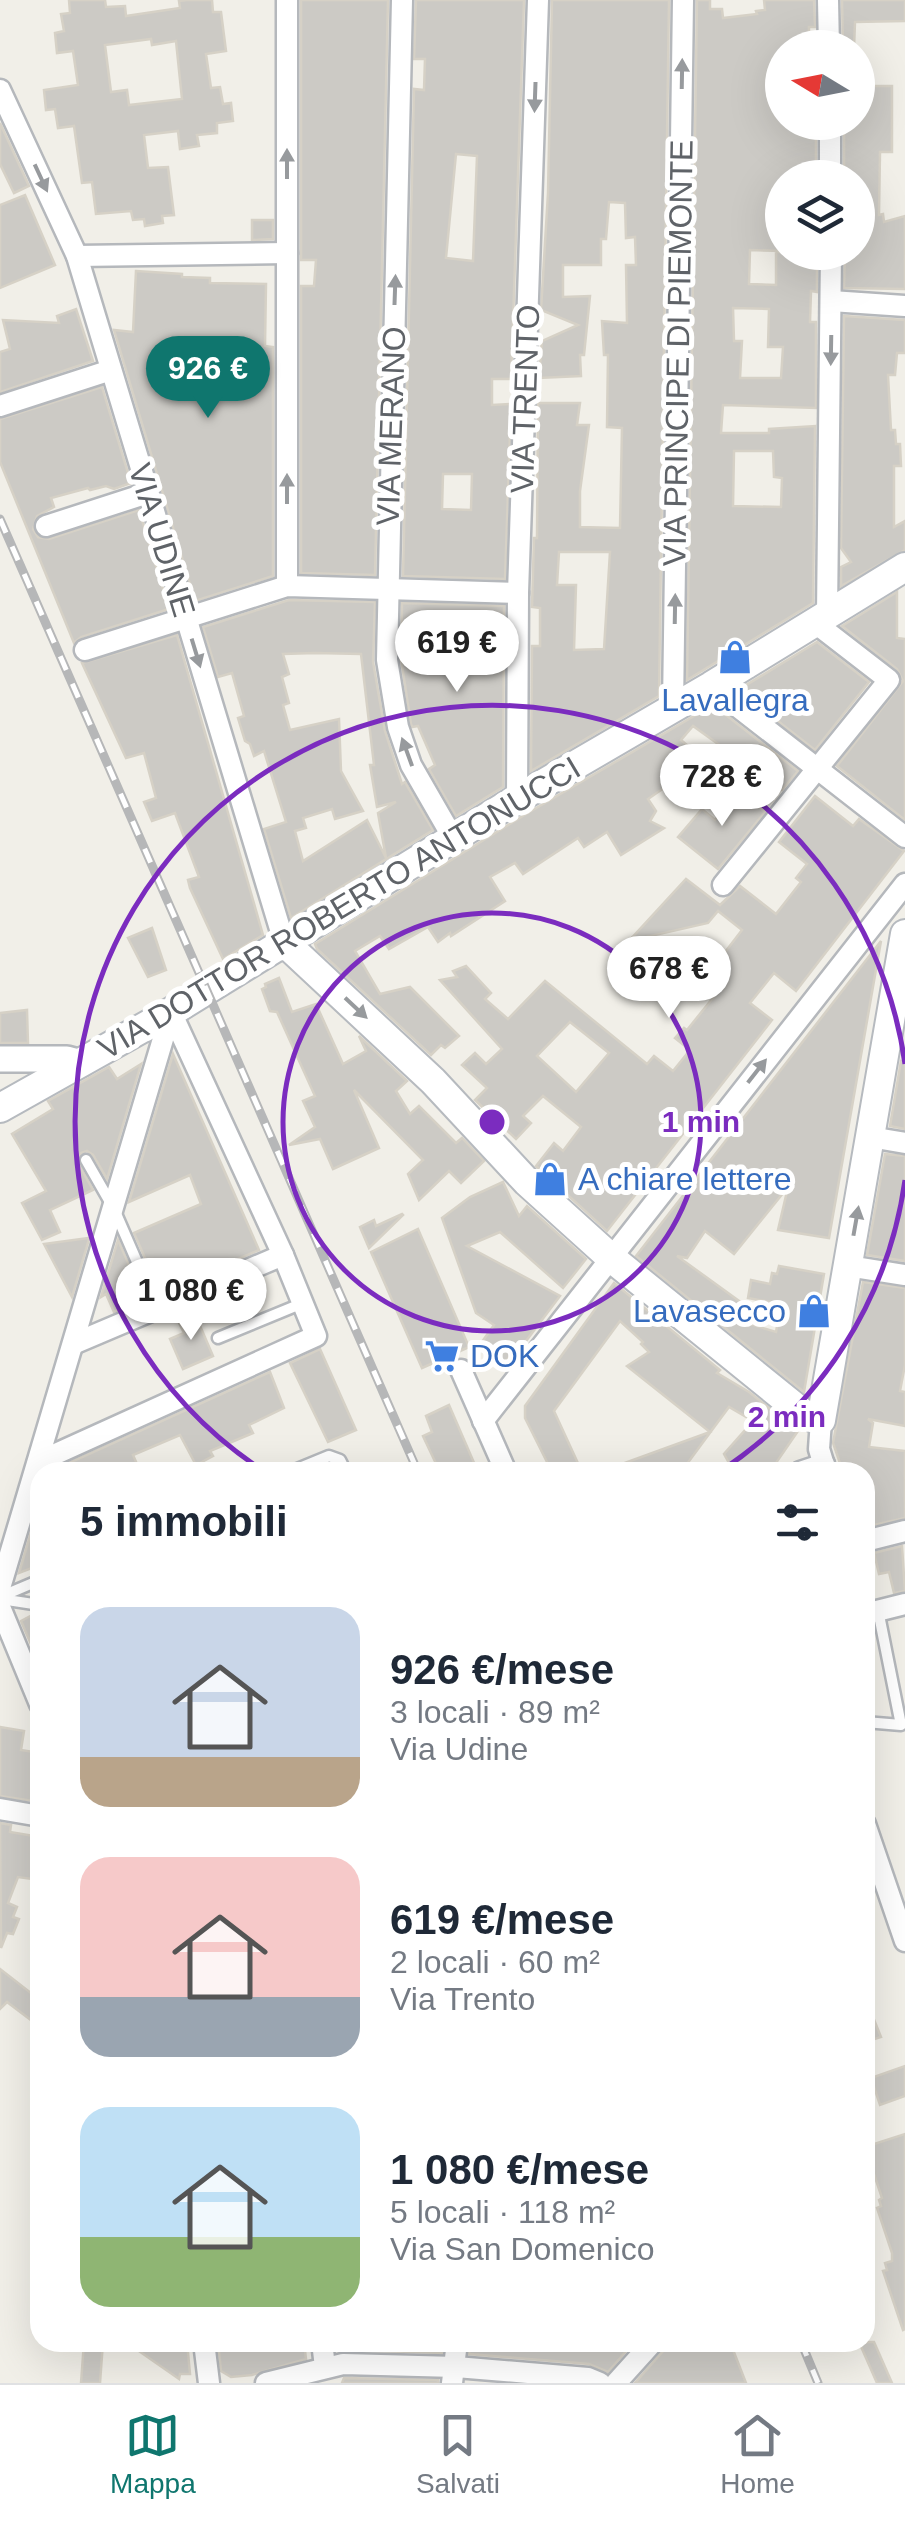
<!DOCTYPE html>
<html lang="it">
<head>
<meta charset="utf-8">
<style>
  body { margin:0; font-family:Arial,sans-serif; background:#f2f2f3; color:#1f2937; height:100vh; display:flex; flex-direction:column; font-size:38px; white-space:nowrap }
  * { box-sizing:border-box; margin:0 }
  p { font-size:32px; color:#747a83 }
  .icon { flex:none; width:55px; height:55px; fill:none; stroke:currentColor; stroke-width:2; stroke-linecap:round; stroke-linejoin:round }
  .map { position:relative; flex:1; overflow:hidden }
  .drawer { position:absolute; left:30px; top:1462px; width:845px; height:890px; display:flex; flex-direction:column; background:#fff; border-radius:30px; box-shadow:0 10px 40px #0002 }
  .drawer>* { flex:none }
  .needle { width:65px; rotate:280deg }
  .fabs { position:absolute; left:765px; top:30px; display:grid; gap:20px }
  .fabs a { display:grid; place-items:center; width:110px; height:110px; border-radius:50%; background:#fff; box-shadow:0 10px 40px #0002; font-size:50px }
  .price { position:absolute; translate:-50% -85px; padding:0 22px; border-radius:35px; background:#fff; color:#222; font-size:32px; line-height:65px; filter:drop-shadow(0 2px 5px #0008) }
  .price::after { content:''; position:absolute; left:50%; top:60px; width:30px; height:22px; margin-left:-15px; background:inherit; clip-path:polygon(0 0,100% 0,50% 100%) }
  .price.selected { background:#0f766e; color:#fff }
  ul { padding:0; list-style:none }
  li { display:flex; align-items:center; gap:30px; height:250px; padding:0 50px }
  li span { display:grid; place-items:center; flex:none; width:280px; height:200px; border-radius:30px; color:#555 }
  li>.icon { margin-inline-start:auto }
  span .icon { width:120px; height:120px; fill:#fffc; stroke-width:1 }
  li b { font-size:42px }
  h2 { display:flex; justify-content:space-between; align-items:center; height:120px; padding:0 50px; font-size:42px }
  .menu { display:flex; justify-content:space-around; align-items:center; height:140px; border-top:2px solid #e0e1e3; background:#fff; font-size:28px; color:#747a83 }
  .menu a { display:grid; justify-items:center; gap:5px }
  .menu .selected { color:#0f766e }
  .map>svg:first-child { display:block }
</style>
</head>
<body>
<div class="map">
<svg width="905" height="2383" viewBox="0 0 905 2383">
  <rect width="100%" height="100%" fill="#f1efe8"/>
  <!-- building -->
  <g fill="#cccac5" stroke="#d6d1c6" stroke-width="2.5" fill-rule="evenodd">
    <path d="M69,0H105L106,7L125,6L126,16L180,8L179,1L187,0H212L213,12H221L226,51L206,54L211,88L220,87L223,104L231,103L233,121L217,123V133L197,135L199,146L180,149L178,131L144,135L148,168L168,167L174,215L162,216L163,223L145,226L144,219L133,220L131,211L96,214L92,182L82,183L74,126L58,128L55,109L46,110L44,90L78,85L73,51L57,53L55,33L64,31L61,14L70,13ZM151,39L152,45L176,41L182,99L129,105L127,90L111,92L105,45Z"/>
    <path d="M301,0H388L375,575L301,573V286H314L316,260H301Z"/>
    <path d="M416,0H524L511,379H492V405L511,404L505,579L403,576L414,89L424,90L425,59H414ZM456,154L477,156L473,261L446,258ZM443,474H472L471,510L442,509Z"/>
    <path d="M552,0H669L659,696L531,771L532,646H540V608L532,607L534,538H537L538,403H580L577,425H589L580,491V527L620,528L622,428L607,427L608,355H604L602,321L627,323L626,265H636L635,237L626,238L625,203L609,202L606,239H601V265H563V297L590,296L584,355H580L581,376L539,378L542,341L578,325L541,310L548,193ZM559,552H610L604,649L574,650L576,585H557Z"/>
    <path d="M697,0H710V9H722L723,18L757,14L756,11L765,10L764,0H814L815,27H809V48H782V122H816V176L782,178V251L750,250L749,284L776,285V252H817V292L811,291L810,322H816V408L723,405L721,433H769V429L815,426L813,603L687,680ZM733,308L769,309L768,347H783L781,378H740L742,341H734ZM734,451H773L774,477L782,478L781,507L733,506Z"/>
    <path d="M842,0H905V21L855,22L854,48H843Z"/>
    <path d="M862,86H892V152H880L879,215L883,214L884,222L905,216V289L844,288L845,252H858V178H844V122H858V101L861,102Z"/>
    <path d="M0,123L29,186L14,193L0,164Z"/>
    <path d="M25,195L55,265L0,288V205Z"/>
    <path d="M252,220H273V239L252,240Z"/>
    <path d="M136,271L182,274V277L210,278V283L266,284L265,346L273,347V576L195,601L114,330L133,332Z"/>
    <path d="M76,309L93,361L0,392V352L10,349L3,320L59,323L57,316Z"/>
    <path d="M844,316L905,320V353H897L895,375H888L891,430H895L896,444H900L901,466H894V527L905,521V550L841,586V567L851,562L841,548Z"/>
    <path d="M102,387L131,483L114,489L106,486L90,490L88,488L51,498L54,507L37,516L33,529L38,537L49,539L139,510L169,609L81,637L74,643L0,462V419Z"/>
    <path d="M897,592V638L905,639V820L837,766L903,681L897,669L842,626Z"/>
    <path d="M289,600L375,602L373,662L385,731L402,784L405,782L433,830L291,918L264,829L286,822L264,751L254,756L250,744L245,741L238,718L244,716L232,673L218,677L203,627ZM315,653L361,654L374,765H370L377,807L396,802L378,813L386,858L367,820L303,861L295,831L306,828L303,818L332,809L335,819L363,811L341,771L339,719L290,730L283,705L289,703L282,677L289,674L283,654Z"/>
    <path d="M402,603L504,606L503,787L456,816L429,769L435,765L418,726L412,727L411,724L401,659Z"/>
    <path d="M177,635L263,935L223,959L190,888L188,880L199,877L175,813L152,821L144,802L156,798L144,753L126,758L82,663Z"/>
    <path d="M817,642L869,682L815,750L738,690Z"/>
    <path d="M713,705L798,771L782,790L693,726L681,740L716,770L697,791L687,772L648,799L656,811L650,821L664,828L621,855L607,832L584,847L578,838L523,874L515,863L490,877L505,901L451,936L450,933L438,942L428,927L389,949L380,936L355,951L380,994L410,987L459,1036L445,1048L441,1045L431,1055L317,949L315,944L526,814Z"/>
    <path d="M739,790L765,812L718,869L678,837L702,809L715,820Z"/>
    <path d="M815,796L853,826L859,819L904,851L796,991L774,973L750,1003L772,1020L607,1231L536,1166L554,1143L563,1151L581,1127L543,1096L523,1116L531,1123L516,1139L475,1100L487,1088L462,1065L475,1053L486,1064L502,1049L440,980L457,977L453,971L466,966L491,993L485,999L508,1019L545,981L647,1064L654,1056L673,1071L690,1050L675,1038L684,1028L687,1030L724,984L709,973L742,930L718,911L708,923L629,941L686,879L720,905L740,886L776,914L801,882L796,878L807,864L779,842ZM570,1022L609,1053L576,1092L537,1056Z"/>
    <path d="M152,928L166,970L148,977L128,938Z"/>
    <path d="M881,941L829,1238L778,1230L788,1187L734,1254L705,1231L687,1258L677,1256L753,1311L750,1324L776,1332L781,1304L748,1298L751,1280L770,1284L772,1273L777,1274L779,1266L824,1274L804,1392L636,1256Z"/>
    <path d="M279,978L292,1012L316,1004L343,1064L366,1051L359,1036L407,1081L396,1091L410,1114L419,1106L456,1143L462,1138L484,1161L461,1183L449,1171L419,1200L408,1174L423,1160L354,1090L379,1148L333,1169L320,1139L289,1145L315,1127L303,1101L315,1096L277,1012L270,1011L262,989L266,987L265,984Z"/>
    <path d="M27,1010L28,1043H0V1013Z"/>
    <path d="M173,1054L259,1250L160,1292L134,1233L201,1204L190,1175L129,1202Z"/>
    <path d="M901,1061L905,1062V1129L890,1126Z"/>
    <path d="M141,1064L107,1179L93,1155L87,1151L81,1153L78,1163L93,1190L50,1210L60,1232L42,1240L22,1203L46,1191L12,1134L53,1109L48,1101L109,1067L117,1079Z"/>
    <path d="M885,1154L905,1156V1261L867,1255Z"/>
    <path d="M503,1182L519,1216L527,1206L586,1259L563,1288L500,1232L467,1246L560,1296L520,1349L517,1347L504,1364L479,1346L494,1325L476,1313L442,1218L470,1197Z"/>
    <path d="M402,1214L403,1215L369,1248L360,1227L374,1220L376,1226Z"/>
    <path d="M418,1229L469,1347L422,1368L371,1252Z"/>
    <path d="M88,1238L89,1239L72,1297L44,1244Z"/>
    <path d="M118,1240L144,1299L114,1312L106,1294L101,1297Z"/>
    <path d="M863,1282L905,1288V1365L900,1391L905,1392V1426L868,1419L873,1423L869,1447L905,1451V1518L865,1527V1472H843L833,1443Z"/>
    <path d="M614,1283L720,1370L717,1373L749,1392L798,1431L776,1463L734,1472L724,1454L753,1421L729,1407L681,1472H600L710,1432L627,1366L649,1352L641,1344L643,1342L620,1321L554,1411L582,1472H552L525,1418V1406Z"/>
    <path d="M195,1314L213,1356L183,1369L170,1339L184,1333L178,1321Z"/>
    <path d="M320,1349L356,1430L328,1442L290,1363Z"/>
    <path d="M270,1372L284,1408L249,1425L253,1433L210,1451L213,1456L196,1465L180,1435L133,1455L137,1464L114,1472H49Z"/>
    <path d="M449,1405L478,1472H440L423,1436L432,1432L426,1416Z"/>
    <path d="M40,1502V1565L19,1573Z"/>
    <path d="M902,1546L905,1591L894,1593L889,1572L879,1574L874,1553Z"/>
    <path d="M36,1613L40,1614V1665L21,1621Z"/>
    <path d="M0,1727L24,1731L21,1750L40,1753V1802L0,1796Z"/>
    <path d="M0,1823L11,1825L10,1832L40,1837V1880L18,1877L8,1903L17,1907L13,1917L19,1919L13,1934L7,1933L1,1948Z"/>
    <path d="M0,1969L40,2000V2027L7,2002L0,2009Z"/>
    <path d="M865,1997L881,2037L865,2042Z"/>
    <path d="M905,2066V2096L880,2105L871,2078Z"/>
    <path d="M905,2134V2329L903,2330L883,2271L887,2270L885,2263L892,2261V2253L877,2208L881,2206L879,2200L882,2198L874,2174L865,2177V2147Z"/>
    <path d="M84,2342H103L100,2383H81Z"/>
    <path d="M126,2342H187L190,2374H180L179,2379Z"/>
    <path d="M218,2342H304L306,2359L252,2375L231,2377L221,2371Z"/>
    <path d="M353,2342H443L442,2353L351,2350Z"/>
    <path d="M471,2342H634L608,2372L589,2364L469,2354Z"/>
    <path d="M666,2342H730L746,2383H635L663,2351Z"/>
    <path d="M859,2342H874L892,2383H877Z"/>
    <path d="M344,2378L438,2380V2383H342Z"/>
  </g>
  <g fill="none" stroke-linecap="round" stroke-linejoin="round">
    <!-- service casing -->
    <g stroke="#b5b8bc" stroke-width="15">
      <g id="service">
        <path d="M86,1160L114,1209L157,1308"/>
        <path d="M218,1338L303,1303"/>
        <path d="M290,1472L329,1456L340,1460L346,1472"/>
        <path d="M0,1597L40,1580"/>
        <path d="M0,1599L40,1605"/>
        <path d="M865,1722L901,1725L878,1610"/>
      </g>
    </g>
    <!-- minor casing -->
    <g stroke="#b5b8bc" stroke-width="25">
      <g id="minor">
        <path d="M402,0L387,660L398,727L411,765L453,838"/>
        <path d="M828,0L829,48"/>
        <path d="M0,90L77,256L284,942"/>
        <path d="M830,122V178"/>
        <path d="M77,256L287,253"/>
        <path d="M831,301L905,306"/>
        <path d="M0,406L111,370"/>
        <path d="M46,526L148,493"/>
        <path d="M287,586V0"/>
        <path d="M827,614L831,252"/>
        <path d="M85,650L287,586L518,593"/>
        <path d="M711,686L905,837"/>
        <path d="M673,707L683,0"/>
        <path d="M517,799L518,593L538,0"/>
        <path d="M723,885L889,680L814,622"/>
        <path d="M870,1137L905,1143"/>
        <path d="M848,1266L905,1275"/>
        <path d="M73,1344L283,1255"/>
        <path d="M461,1370L506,1472"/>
        <path d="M821,1420L819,1449L826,1472"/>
        <path d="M483,1421L905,884"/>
        <path d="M38,1462L316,1336L283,1255L171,1012"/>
        <path d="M800,1472L824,1464"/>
        <path d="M865,1541L905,1531"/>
        <path d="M0,1588L171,1012"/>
        <path d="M0,1607L40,1704"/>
        <path d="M865,1614L905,1604"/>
        <path d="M0,1809L40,1816"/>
        <path d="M865,1824L905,1941"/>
        <path d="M204,2342L209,2383"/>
        <path d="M322,2342L325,2367"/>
        <path d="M266,2383L343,2364L456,2367L588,2378L600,2383"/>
        <path d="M452,2383L457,2342"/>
        <path d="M616,2383L653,2342"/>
      </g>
    </g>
    <!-- tertiary casing -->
    <g stroke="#b5b8bc" stroke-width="30">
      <path id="tertiary" d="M0,1059H67L82,1063"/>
    </g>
    <!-- secondary casing -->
    <g stroke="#b6babf" stroke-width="32">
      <g id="secondary">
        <path d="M284,942L433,1081L527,1182L610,1257L805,1415L821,1420L905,934"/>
        <path d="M0,1108L171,1012L517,799L711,686L905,567"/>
      </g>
    </g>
    <!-- service -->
    <use href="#service" stroke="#fff" stroke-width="10"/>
    <!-- minor -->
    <use href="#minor" stroke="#fff" stroke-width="20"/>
    <!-- tertiary -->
    <use href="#tertiary" stroke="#fff" stroke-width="25"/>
    <!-- secondary -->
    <use href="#secondary" stroke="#fff" stroke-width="28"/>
    <!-- rail casing -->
    <g stroke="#b6b7b8" stroke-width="9">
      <g id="rail">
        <path d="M0,519L418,1472"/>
        <path d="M801,2342L818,2383"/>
      </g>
    </g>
    <!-- rail -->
    <use href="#rail" stroke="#fff" stroke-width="5" stroke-dasharray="15" stroke-linecap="butt"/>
  </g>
  <!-- one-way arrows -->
  <defs><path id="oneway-solid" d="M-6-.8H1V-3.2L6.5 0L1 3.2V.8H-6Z" transform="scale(2.5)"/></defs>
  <g fill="#979a9d">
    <use href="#oneway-solid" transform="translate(682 74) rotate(-89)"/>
    <use href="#oneway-solid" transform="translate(535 97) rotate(92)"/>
    <use href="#oneway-solid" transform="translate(287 164) rotate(-90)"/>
    <use href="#oneway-solid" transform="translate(41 178) rotate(65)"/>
    <use href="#oneway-solid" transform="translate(395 290) rotate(-88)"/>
    <use href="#oneway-solid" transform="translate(831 350) rotate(91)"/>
    <use href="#oneway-solid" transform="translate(287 489) rotate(-90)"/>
    <use href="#oneway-solid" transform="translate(675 609) rotate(-89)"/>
    <use href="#oneway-solid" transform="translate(196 653) rotate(73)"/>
    <use href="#oneway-solid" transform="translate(407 752) rotate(-110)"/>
    <use href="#oneway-solid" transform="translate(356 1008) rotate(43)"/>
    <use href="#oneway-solid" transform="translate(757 1071) rotate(-52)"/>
    <use href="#oneway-solid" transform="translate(856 1221) rotate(-80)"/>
  </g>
  <!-- distance rings -->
  <g fill="none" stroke="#7b2cbf" stroke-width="5">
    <circle cx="492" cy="1122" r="209"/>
    <path d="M905 1180A417 417 0 0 1 719 1472M265 1472A417 417 0 1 1 905 1064"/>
  </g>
  <!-- icons -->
  <defs>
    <g id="shop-bare" transform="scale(2.7)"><path d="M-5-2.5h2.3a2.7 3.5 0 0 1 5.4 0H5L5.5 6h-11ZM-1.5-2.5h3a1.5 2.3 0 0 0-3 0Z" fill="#3f7fe0" stroke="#fff" stroke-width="2.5" paint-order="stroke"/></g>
    <g id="supermarket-bare" transform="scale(2.7)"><path d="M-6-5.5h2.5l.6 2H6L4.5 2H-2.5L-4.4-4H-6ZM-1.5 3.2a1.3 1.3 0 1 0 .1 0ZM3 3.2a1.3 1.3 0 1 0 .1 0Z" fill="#3f7fe0" stroke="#fff" stroke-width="2.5" paint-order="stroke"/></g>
  </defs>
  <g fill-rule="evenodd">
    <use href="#shop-bare" x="735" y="657"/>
    <use href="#shop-bare" x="550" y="1179"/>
    <use href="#shop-bare" x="814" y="1311"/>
    <use href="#supermarket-bare" x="442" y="1356"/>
  </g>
  <g text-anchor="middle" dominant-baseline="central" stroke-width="10" stroke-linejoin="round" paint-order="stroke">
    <!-- street labels -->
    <g font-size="32" fill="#5f6368" stroke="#fff">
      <text transform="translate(678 353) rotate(-89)">VIA PRINCIPE DI PIEMONTE</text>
      <text transform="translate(525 399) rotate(-88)">VIA TRENTO</text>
      <text transform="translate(391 426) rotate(-88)">VIA MERANO</text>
      <text transform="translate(162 540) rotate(73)">VIA UDINE</text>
      <text transform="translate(339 908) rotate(-31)">VIA DOTTOR ROBERTO ANTONUCCI</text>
    </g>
    <!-- shop labels -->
    <g font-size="32" fill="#366cbe" stroke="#fff" text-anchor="start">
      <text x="735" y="700" text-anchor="middle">Lavallegra</text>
      <text x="578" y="1179">A chiare lettere</text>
      <text x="786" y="1311" text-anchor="end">Lavasecco</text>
      <text x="470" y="1356">DOK</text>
    </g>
  </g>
  <circle cx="492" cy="1122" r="15" fill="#7b2cbf" stroke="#fff" stroke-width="5"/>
  <g font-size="30" text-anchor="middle" font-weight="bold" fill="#7b2cbf" stroke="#fff" stroke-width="10" stroke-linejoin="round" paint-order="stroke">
    <text x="701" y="1132">1 min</text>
    <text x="787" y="1427">2 min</text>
  </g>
</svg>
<div class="fabs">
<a><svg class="needle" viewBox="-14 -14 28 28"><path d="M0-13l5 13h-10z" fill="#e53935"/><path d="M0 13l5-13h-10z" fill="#747a83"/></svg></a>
<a><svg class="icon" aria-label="layers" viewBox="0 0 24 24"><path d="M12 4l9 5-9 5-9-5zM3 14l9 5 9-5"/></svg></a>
</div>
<b class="price selected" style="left:208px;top:421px">926 €</b>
<b class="price" style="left:457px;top:695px">619 €</b>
<b class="price" style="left:722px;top:829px">728 €</b>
<b class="price" style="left:669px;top:1021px">678 €</b>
<b class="price" style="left:191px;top:1343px">1 080 €</b>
<section class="drawer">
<h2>5 immobili<svg class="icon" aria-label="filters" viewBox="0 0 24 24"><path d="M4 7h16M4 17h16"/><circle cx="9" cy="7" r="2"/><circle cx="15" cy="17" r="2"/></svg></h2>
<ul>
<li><span style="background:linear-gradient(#c9d6e8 75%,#b9a48a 0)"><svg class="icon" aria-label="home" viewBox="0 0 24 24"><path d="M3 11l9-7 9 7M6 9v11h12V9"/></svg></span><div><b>926 €/mese</b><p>3 locali · 89 m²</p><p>Via Udine</p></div></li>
<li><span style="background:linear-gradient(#f6c9c9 70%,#9aa5b1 0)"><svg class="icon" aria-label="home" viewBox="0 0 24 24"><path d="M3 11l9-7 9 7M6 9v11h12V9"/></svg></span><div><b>619 €/mese</b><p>2 locali · 60 m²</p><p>Via Trento</p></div></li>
<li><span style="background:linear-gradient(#bfe0f5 65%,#8fb573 0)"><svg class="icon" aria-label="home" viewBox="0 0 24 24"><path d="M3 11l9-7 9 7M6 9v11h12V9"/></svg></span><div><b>1 080 €/mese</b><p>5 locali · 118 m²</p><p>Via San Domenico</p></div></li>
</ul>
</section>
</div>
<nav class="menu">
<a class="selected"><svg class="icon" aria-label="map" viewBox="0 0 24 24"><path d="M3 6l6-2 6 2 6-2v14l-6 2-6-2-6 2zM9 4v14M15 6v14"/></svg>Mappa</a>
<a><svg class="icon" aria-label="saved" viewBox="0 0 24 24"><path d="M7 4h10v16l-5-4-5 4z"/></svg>Salvati</a>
<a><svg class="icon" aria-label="home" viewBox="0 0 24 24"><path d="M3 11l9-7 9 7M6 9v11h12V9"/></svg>Home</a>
</nav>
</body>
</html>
